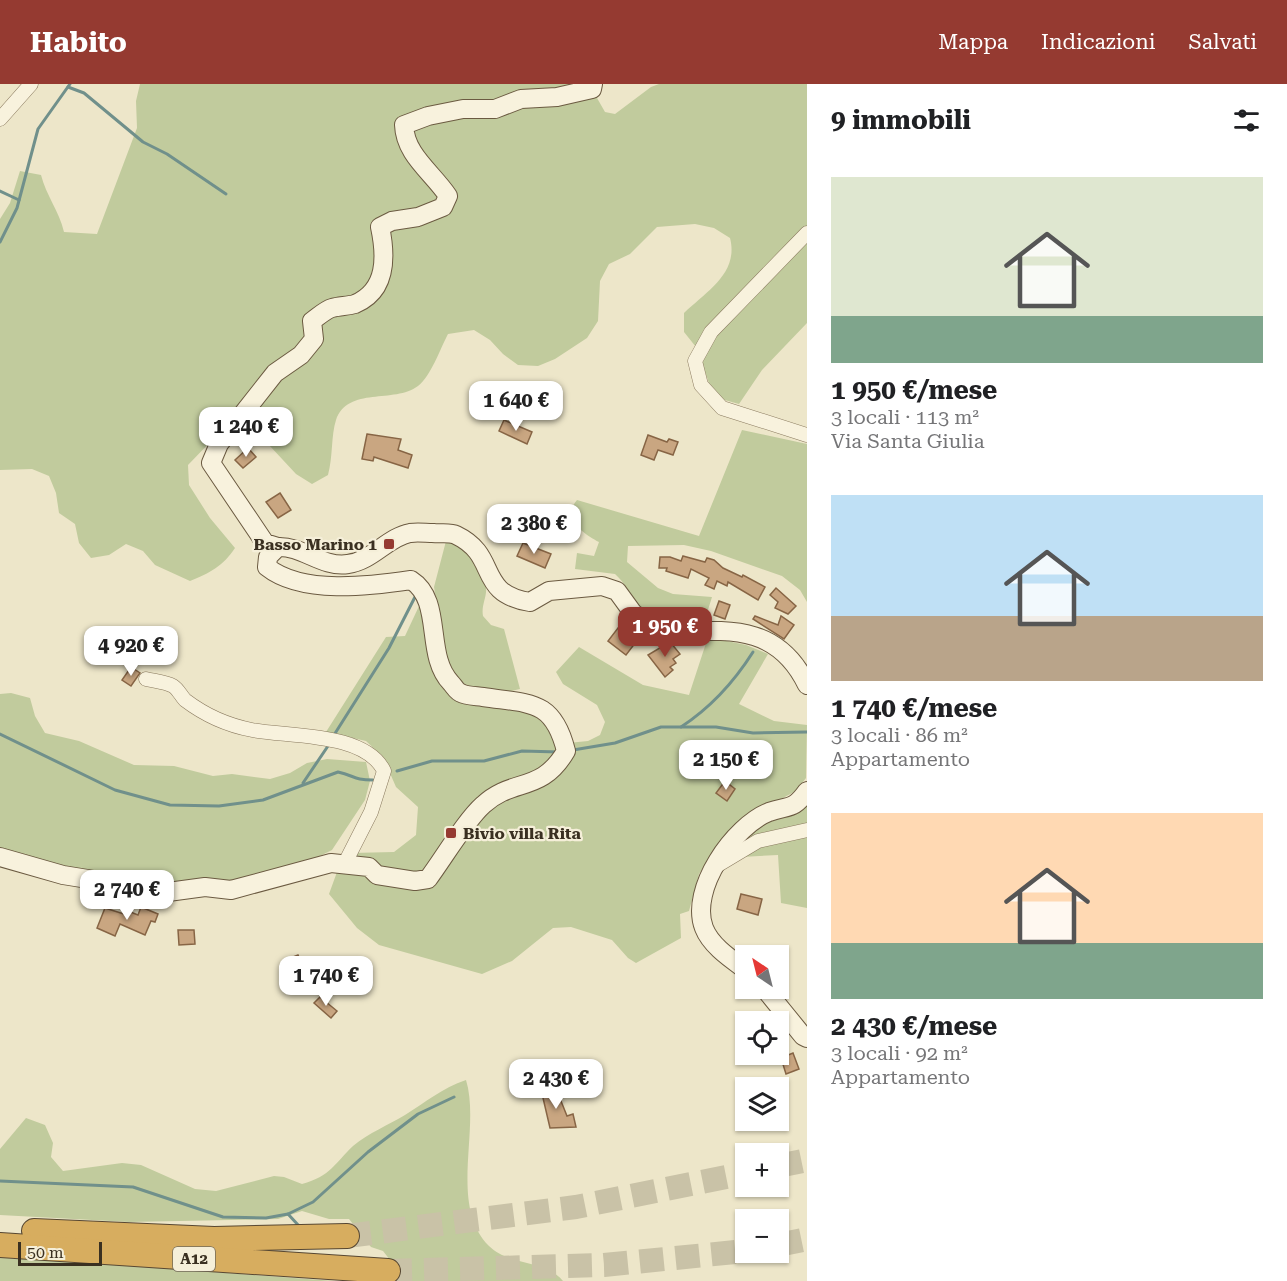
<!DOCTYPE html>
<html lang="it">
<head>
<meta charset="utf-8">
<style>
  body { margin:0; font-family:"Roboto Serif",serif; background:#f2f2f2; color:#202124; height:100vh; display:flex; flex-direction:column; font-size:22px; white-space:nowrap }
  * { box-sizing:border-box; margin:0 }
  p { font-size:20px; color:#757577 }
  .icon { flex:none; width:33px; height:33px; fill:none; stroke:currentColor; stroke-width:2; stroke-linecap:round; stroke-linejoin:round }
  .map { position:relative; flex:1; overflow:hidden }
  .drawer { display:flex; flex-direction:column; background:#fff; width:480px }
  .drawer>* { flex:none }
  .needle { width:39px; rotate:325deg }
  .fabs { position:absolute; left:735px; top:861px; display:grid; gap:12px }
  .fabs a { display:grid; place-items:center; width:54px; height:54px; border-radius:0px; background:#fff; box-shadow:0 2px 4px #0004; font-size:30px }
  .scale { position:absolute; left:18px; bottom:15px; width:84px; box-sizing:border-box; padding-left:6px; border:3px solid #3a3021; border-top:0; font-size:16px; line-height:21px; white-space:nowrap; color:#3a3021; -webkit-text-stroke:4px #f5efd9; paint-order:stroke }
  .price { position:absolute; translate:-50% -51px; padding:0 14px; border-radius:12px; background:#fff; color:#222; font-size:20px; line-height:39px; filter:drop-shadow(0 2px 3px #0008) }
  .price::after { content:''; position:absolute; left:50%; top:36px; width:18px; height:14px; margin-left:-9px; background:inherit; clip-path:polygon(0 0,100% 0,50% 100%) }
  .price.selected { background:#953a31; color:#fff }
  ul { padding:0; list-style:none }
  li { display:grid; align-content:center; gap:12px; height:318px; padding:0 24px }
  li span { display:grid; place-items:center; height:186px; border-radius:0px; color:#555 }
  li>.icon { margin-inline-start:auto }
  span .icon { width:108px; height:108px; fill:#fffc; stroke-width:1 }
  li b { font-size:26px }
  h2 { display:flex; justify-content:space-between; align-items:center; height:72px; padding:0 24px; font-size:26px }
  header { display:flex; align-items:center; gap:36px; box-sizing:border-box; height:84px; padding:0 30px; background:#953a31; color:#fff }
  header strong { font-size:28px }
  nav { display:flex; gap:33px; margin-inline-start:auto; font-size:21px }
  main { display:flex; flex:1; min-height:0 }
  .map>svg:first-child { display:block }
</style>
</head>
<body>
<header>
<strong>Habito</strong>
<nav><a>Mappa</a><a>Indicazioni</a><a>Salvati</a></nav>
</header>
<main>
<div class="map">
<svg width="807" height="1197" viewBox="0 0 807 1197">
  <rect width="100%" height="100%" fill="#ede6c9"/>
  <!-- green -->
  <g fill="#c1cb9d">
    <path d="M140,0H589L605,28L615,30L651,3L659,0H807V239L762,286L739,320L721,315L709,299L696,263L684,248V229C707,207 739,189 730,154L714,144L695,140L657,143L630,170L609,180L600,197L598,237L587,254L555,275L538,282L518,281L503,270L490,256L474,246L448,250C440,265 431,292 418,302C394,320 348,302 336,336C331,351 333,373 328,391L312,400L296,390L269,361L234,345L216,352L188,381L189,401L210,434L235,464C223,482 210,489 190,497L155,481L143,467L126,460L109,471L91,474L79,459L75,440L59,429L56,409L49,392L32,385L0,386V135L10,119L20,87L41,91C46,111 59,127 64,148L97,150L137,44L136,17Z"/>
    <path d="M742,346L807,360V518L800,506L782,492L711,467L684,461L628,462L627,478L658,504L673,510L712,513L703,542C680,541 654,541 638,520C630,510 625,499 615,490L575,485L577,469L594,472L599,458C584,450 561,435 577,416L699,452Z"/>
    <path d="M446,457C465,460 485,484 486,504C487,513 481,522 483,532L491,541L504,545L520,605L499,610L473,604L461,598L446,576L434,503Z"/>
    <path d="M420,520L423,522L426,561L439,597L511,625L535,630L546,637L558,660L588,657L600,651L605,638L597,621L563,600L556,588L579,563L643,601L689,611L708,553L746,561L768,570L739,620L774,637L807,641L806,694L796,707L779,716L714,767L699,790L689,827L680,830L681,854L636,879L628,874L612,856L571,843L553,844L512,877L482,890L379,861L357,844L329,810L337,788L351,769L394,768L416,751L418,723L396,703L383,673L366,657L326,648L386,553L405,552Z"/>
    <path d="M11,609L30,614L35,632L45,649L79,657L134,681L174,682L213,692L232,690L270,695L290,689L307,679L327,675L366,678L370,697L365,716L332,766L314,775L231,797L163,801L66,785L0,770V610Z"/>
    <path d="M807,713V824L781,819L778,771L723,774L741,750Z"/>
    <path d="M466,996C481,1045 448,1121 489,1162C509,1182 545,1175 563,1197H402L398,1186L383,1167L371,1163L349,1135H329L302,1127L278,1135L129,1138L0,1131V1065L26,1034L45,1041L53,1059L51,1073L63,1087L122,1079L141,1081L195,1105L216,1107L274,1092L284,1093L302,1100C331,1092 334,1080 353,1062C369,1049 388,1041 405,1031C426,1018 442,1004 466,996Z"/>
    <path d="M0,1172L334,1197H0Z"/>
  </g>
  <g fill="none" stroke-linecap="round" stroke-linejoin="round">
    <!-- stream -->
    <g stroke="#70908b" stroke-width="3">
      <path d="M68,3L84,9L143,58L167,70L226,110"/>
      <path d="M0,107L19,116"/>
      <path d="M0,158L17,124L38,45L70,0"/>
      <path d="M681,643C710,624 734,598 753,568"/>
      <path d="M0,650L115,706L170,721L219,722L263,716L338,688C355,692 354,696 373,696"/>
      <path d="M334,651L389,564L416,511"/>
      <path d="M573,666L615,659L661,643H716L753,649L807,648"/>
      <path d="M397,687L432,677H484L522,667L559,668"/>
      <path d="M303,699L328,662"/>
      <path d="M0,1097L133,1103L223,1133L266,1134L288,1130L313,1118L368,1068L418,1030L454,1013"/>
      <path d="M288,1130L299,1142"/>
    </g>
  </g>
  <!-- building -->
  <g fill="#c9a681" stroke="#876545" stroke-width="1.5">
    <path d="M504,336L532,348L527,360L499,347Z"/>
    <path d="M367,350L401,355L398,366L412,371L408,384L374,373L373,377L362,375Z"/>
    <path d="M648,351L667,358L669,355L678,358L673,371L658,366L654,376L641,371Z"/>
    <path d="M248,364L256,373L243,384L235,376Z"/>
    <path d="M280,409L291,426L278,434L266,418Z"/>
    <path d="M523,459L551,470L545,484L517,472Z"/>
    <path d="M683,472L705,478L707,474L714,476L723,484L742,493L743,491L765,503L758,516L728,498L727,502L717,497L714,505L705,501L709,494L691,485L688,494L666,487L667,484H659L660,473H670L681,477Z"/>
    <path d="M776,504L796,522L788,530L775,524L778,518L770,511Z"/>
    <path d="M719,517L730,521L725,535L714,531Z"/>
    <path d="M755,532L778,541L781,532L794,541L784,555L753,535Z"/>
    <path d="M618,544L636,558L626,571L608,557Z"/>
    <path d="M668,559H671L680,570L673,575L676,579L670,583L673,586L665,593L648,571Z"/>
    <path d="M131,583L140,589L131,602L122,596Z"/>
    <path d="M725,697L735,705L727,717L716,709Z"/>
    <path d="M741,810L762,815L758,831L737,825Z"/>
    <path d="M141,823L158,830L155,838L151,837L145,851L120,840L115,852L97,844L105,824L127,831L128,827L138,831Z"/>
    <path d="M178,846H194L195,860L179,861Z"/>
    <path d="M298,871L307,891L294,896L286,876Z"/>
    <path d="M320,913L337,927L331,934L314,919Z"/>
    <path d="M793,969L799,985L786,990L781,974Z"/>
    <path d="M550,999L554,1013L559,1012L567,1032L573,1030L576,1043L550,1044L540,1001Z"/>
  </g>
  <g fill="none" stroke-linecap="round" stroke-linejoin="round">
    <!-- highway-tunnel -->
    <g stroke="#c9c2a7" stroke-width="24" stroke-dasharray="24 12" stroke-linecap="butt">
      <path d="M778,1082L807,1076"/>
      <path d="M347,1152L576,1123L746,1089"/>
      <path d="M778,1161L807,1155"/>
      <path d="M388,1187L604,1181L746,1167"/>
    </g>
    <!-- street casing -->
    <g stroke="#89795e" stroke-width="15">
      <g id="street">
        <path d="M0,35L31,0"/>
        <path d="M807,149L711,248L695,277L701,301L722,324L807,351"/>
        <path d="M146,595C154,597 166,598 173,602C178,605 181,612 185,616C206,632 226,641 252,646C289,653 365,648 384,687L371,728L345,779"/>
        <path d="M718,781L758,757L807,746"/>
      </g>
    </g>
    <!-- secondary casing -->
    <g stroke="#6b5a41" stroke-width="20">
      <g id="secondary">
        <path d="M278,463L265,459L211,379L219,360L275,289L301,271L314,255L312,237C318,233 325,226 332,224C339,222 348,222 355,220C388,206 386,171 380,143L392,137L418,133L443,123L448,112C432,88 405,71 404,41L428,32L463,25H495L521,15L557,13L592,5L593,0"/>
        <path d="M0,773L63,791L168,808L205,803L231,806L331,779L369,783L377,791L415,797L428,795C443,775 466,736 483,721C513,693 541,710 566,667C553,615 530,620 483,613C477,612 466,612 461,609C457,608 454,602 451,599C424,571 444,517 411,496C370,502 302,511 267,483L268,473L278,463C303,462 322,484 348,480C372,477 388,453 410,449C417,448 426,449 433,449C440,450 450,448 456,451C500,472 475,509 530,518L549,507L602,502L617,507L633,529L654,545L664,548C724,547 776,537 807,601"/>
        <path d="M746,886C731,875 711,862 704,844C689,805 734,742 769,728C788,721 793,727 807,707"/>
        <path d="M764,904L803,952L807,954"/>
      </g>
    </g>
    <!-- highway casing -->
    <g stroke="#574732" stroke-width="26">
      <g id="highway">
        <path d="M34,1147L214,1155L347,1152"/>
        <path d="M0,1161L388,1187"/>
      </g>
    </g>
    <!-- street -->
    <use href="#street" stroke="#f8f2dd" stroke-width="14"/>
    <!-- secondary -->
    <use href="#secondary" stroke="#f8f2dd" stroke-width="18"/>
    <!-- highway -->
    <use href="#highway" stroke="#d7ad5f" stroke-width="24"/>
  </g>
  <!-- markers -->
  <g fill="#953a31" stroke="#f5efd9" stroke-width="2">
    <rect x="383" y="454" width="12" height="12" rx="3"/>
    <rect x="445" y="743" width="12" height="12" rx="3"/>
  </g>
  <g text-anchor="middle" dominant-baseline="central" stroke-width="4.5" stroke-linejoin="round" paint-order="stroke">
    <!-- shield labels -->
    <rect fill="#f5efd9" stroke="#726958" stroke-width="1.5" x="173" y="1163" width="42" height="24" rx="4.5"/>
    <g font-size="15" font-weight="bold" fill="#3a3021">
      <text x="194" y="1175">A12</text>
    </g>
    <!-- poi labels -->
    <g font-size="16" font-weight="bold" fill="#3a3021" stroke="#f5efd9" text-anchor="end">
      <text x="377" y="460">Basso Marino 1</text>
      <text x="463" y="749" text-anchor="start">Bivio villa Rita</text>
    </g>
  </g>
</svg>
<div class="fabs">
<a><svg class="needle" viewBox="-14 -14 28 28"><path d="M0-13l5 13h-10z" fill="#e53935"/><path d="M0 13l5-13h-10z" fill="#757577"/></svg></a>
<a><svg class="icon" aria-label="locate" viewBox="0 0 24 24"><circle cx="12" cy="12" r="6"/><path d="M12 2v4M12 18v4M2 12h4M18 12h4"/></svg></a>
<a><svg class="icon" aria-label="layers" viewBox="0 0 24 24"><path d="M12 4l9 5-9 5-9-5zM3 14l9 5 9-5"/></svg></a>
<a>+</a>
<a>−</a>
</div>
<div class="scale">50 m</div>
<b class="price" style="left:516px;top:348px">1 640 €</b>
<b class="price" style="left:246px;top:374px">1 240 €</b>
<b class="price" style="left:534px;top:471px">2 380 €</b>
<b class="price selected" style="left:665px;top:574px">1 950 €</b>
<b class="price" style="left:131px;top:593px">4 920 €</b>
<b class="price" style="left:726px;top:707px">2 150 €</b>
<b class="price" style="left:127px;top:837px">2 740 €</b>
<b class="price" style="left:326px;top:923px">1 740 €</b>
<b class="price" style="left:556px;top:1026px">2 430 €</b>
</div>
<section class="drawer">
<h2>9 immobili<svg class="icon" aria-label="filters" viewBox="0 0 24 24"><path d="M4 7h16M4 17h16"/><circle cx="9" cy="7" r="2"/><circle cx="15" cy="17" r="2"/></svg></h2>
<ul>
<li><span style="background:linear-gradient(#dfe7d0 75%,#7fa58c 0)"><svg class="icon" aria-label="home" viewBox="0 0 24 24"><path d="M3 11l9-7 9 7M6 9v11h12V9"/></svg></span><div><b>1 950 €/mese</b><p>3 locali · 113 m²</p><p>Via Santa Giulia</p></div></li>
<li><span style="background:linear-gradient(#bfe0f5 65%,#b9a48a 0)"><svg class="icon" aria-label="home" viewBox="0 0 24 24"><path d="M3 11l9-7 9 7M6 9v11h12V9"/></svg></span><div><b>1 740 €/mese</b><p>3 locali · 86 m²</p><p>Appartamento</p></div></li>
<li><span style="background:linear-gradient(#ffd9b3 70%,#7fa58c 0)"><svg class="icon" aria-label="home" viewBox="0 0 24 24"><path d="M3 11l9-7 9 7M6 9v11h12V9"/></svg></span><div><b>2 430 €/mese</b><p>3 locali · 92 m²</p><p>Appartamento</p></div></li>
</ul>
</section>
</main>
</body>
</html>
